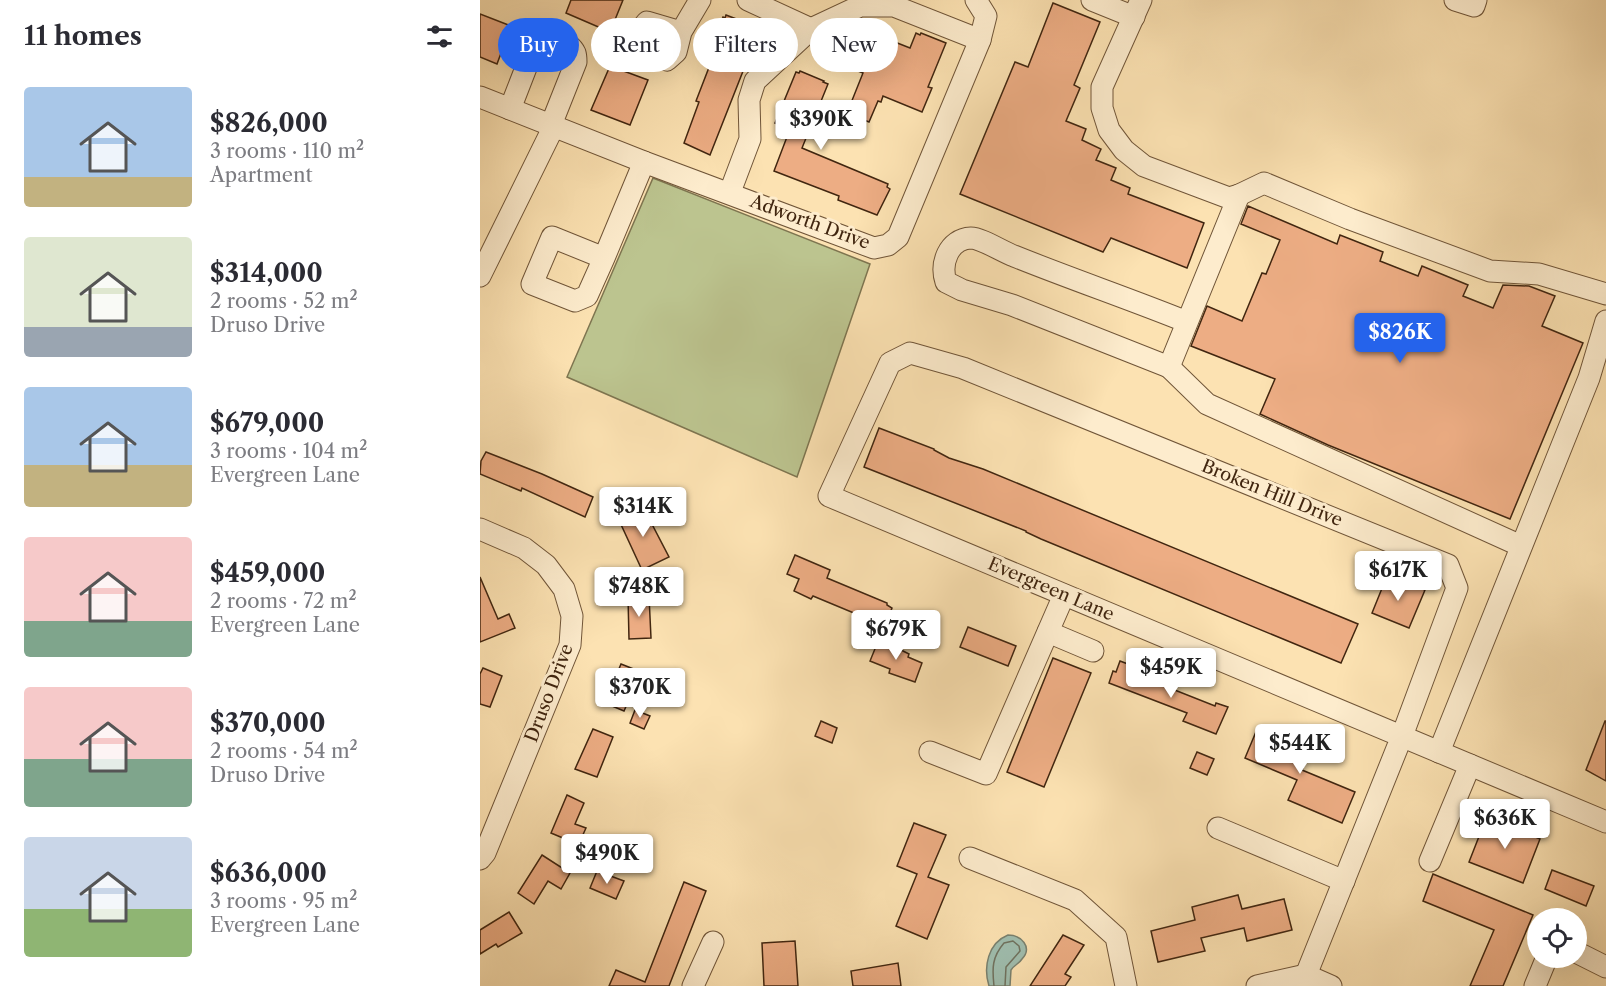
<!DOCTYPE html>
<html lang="en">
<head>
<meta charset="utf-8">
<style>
  body { margin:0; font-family:"Libre Caslon Text",serif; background:#f2f2f3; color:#2b2b33; height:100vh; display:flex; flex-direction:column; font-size:22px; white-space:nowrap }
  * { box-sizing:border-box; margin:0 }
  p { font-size:20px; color:#7c7c81 }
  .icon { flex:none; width:33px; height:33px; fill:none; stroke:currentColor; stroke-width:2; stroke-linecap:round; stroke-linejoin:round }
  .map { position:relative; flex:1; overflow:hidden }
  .drawer { display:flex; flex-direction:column; background:#fff; width:480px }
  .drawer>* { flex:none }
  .hud { position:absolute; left:18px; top:18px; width:570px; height:54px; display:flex; gap:12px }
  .fabs { position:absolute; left:1047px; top:908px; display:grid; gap:12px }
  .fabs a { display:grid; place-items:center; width:60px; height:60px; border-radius:50%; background:#fff; box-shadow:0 6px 24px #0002; font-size:30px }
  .price { position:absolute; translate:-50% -51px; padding:0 14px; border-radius:6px; background:#fff; color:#222; font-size:20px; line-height:39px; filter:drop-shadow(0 2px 3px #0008) }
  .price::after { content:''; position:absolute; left:50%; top:36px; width:18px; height:14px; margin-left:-9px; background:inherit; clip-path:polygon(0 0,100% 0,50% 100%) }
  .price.active { background:#2563eb; color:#fff }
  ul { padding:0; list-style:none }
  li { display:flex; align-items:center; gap:18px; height:150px; padding:0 24px }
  li span { display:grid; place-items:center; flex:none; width:168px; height:120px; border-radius:6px; color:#555 }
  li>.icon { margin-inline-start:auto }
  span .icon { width:72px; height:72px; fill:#fffc; stroke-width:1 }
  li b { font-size:26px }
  h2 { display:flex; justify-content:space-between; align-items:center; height:72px; padding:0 24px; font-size:26px }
  .chip { padding:0 21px; border-radius:27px; background:#fff; box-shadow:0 6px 24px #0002; font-size:21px; line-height:54px }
  .chip.active { background:#2563eb; color:#fff }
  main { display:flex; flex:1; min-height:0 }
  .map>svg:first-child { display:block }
</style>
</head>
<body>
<main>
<section class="drawer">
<h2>11 homes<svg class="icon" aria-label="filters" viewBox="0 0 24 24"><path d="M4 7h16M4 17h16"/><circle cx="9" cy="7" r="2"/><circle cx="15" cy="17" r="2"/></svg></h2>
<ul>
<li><span style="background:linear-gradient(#a9c7e8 75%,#c2b280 0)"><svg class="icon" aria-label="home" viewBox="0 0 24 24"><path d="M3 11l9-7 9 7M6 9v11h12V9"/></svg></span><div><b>$826,000</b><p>3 rooms · 110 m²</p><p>Apartment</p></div></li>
<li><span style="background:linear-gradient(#dfe7d0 75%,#9aa5b1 0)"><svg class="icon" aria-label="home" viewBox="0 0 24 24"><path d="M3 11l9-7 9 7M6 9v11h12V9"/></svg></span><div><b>$314,000</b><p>2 rooms · 52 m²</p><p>Druso Drive</p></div></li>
<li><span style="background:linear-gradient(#a9c7e8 65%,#c2b280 0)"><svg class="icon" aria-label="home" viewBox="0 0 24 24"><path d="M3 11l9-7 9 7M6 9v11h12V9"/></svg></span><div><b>$679,000</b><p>3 rooms · 104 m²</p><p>Evergreen Lane</p></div></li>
<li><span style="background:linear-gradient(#f6c9c9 70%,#7fa58c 0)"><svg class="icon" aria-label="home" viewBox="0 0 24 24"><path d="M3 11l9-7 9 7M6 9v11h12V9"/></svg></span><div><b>$459,000</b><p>2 rooms · 72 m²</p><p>Evergreen Lane</p></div></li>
<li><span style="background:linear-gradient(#f6c9c9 60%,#7fa58c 0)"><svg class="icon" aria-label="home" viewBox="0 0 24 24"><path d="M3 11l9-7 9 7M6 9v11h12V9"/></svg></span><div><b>$370,000</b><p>2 rooms · 54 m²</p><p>Druso Drive</p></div></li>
<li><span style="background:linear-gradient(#c9d6e8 60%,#8fb573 0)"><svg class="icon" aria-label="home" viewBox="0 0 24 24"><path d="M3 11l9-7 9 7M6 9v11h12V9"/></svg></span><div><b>$636,000</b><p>3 rooms · 95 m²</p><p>Evergreen Lane</p></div></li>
</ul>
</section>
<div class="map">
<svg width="1126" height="986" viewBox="0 0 1126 986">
  <rect width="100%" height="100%" fill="#fce2b2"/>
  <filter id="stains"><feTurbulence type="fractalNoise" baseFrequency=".00333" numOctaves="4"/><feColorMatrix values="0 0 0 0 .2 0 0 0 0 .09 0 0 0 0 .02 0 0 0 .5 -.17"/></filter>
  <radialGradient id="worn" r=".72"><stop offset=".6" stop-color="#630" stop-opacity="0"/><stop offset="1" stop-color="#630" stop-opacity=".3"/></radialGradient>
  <!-- green -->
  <path fill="#bcc48f" stroke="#7e7550" stroke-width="1.5" d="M173,178L390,264L317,477L87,377Z"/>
  <!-- water -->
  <path fill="#9fbdae" stroke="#79816f" stroke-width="1.5" d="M528,935C541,935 553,947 542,959C539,964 534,965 531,970L530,986H509C503,967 508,943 528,935Z"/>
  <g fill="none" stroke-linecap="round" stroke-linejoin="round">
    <!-- shore -->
    <path stroke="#70725f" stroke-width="1.5" d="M514,986C512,968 512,957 524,943L533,941L539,946L540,951L526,967L525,986"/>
  </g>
  <!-- building -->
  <g fill="#edad84" stroke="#412610" stroke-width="1.5">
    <path d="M91,0H143L130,32L86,13Z"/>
    <path d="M573,3L620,22L594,85L600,88L586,121L606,129L602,140L621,149L616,160L636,168L631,180L650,188L648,194L724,223L707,268L631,238L623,252L480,194L535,62L548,67Z"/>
    <path d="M0,14L31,26L17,64L0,57Z"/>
    <path d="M246,15L285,30L283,34L286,35L277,59L269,56L230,155L204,143L219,102L216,101L238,44L234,42L235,40L234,39L243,17L245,18Z"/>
    <path d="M392,33L430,48L436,33L440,35L441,33L466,43L448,87L452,88L442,112L403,96L401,102L398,101L389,122L367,113L383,73L353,61L363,36L365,37L366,34L385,41L388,34L391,35Z"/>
    <path d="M130,66L168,80L150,125L111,110Z"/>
    <path d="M320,71L344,81L343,82L348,84L322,148L408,184L407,187L410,189L397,215L358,200L359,196L294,171L310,129L295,123L316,72L319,73Z"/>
    <path d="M768,206L857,244L860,235L903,252L900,261L938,276L942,266L988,285L983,296L1013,308L1023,285L1049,286L1075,296L1062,326L1103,343L1030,519L848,445L780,414L795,379L711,346L727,306L762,321L782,273L786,274L800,240L761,224Z"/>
    <path d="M399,428L454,449V450L469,458L503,469L878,624L861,663L561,539L546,532V531L384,467Z"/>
    <path d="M6,452L62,474L113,497L105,517L42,488L41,491L0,474L1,461Z"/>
    <path d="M162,505L189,557L162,570L138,518Z"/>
    <path d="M315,555L350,570L347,578L407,603V605L412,608L405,626L333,596L331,599L314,591L319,579L307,574Z"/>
    <path d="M907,576L945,590L929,628L892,613Z"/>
    <path d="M0,577L18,619L29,614L35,628L0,642Z"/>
    <path d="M169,596L171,638L149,639L148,597Z"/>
    <path d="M488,627L536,646L528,666L480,647Z"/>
    <path d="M399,639L429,654L428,657L442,663L435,682L409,673L410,669L390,661Z"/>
    <path d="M573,658L611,673L564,787L527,772Z"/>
    <path d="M640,661L653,666L651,670L654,673L677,683L735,706L736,703L748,707L736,734L703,721L707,713L629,683L633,671L636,672Z"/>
    <path d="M141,664L161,672L144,711L125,703Z"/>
    <path d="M3,668L22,676L10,707L0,704V674Z"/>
    <path d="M155,710L170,716L164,729L150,723Z"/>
    <path d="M341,721L357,728L352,743L335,736Z"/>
    <path d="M1125,721H1126V781L1106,770Z"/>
    <path d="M778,727L831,750L822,770L875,792L862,823L808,800L817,780L765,758Z"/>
    <path d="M113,729L133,737L117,777L95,769Z"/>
    <path d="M717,752L734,759L727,775L710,768Z"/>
    <path d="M87,795L104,803L95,824L106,828L101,839L92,835L90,841L71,833Z"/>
    <path d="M1007,816L1060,839L1043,883L989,862Z"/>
    <path d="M434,823L466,835L448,877L469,885L447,939L416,926L437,874L417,866Z"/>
    <path d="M62,855L90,873L81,889L68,881L54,904L38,893Z"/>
    <path d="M1072,870L1114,886L1106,906L1065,889Z"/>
    <path d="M117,871L144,881L136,899L110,888Z"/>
    <path d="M953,874L1053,915L1023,986H990L1014,930L943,901Z"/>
    <path d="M204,882L226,891L189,986H129L136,970L165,982Z"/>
    <path d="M758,895L762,909L804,899L812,930L767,941L764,928L721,938L725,951L678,962L671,931L715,920L712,907Z"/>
    <path d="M29,912L42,933L18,947L16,944L0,954V930Z"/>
    <path d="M583,935L604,945L585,974L591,977L585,986H550Z"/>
    <path d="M315,941L318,986H284L282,943Z"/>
    <path d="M418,963L421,986H373L371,971Z"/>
  </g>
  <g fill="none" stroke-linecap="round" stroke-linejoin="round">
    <!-- minor casing -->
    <g stroke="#705538" stroke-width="23">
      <g id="minor">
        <path d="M268,0L331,29"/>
        <path d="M612,0L654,17"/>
        <path d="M661,0L622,87V108L629,130L644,150L664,166L749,198L759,195L784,183L870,219L1010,271L1059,274L1126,294"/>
        <path d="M975,0L994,6L996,0"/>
        <path d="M201,32L167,22L158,33L159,46L187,60L196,52L201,32L220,0"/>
        <path d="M0,97L164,162L394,248L408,245L418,237L500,40L506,16L496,0"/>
        <path d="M30,109L56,42C66,37 89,40 95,53C96,56 96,59 96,62L71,125"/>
        <path d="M250,192L270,139L269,100L275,81L331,29L380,6H414L500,40"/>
        <path d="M124,258L107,296L95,301L52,284L72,237L124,258L164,162"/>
        <path d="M0,276L74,126"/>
        <path d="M707,322C650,299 591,279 534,256C523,252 501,238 491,238C468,239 460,264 466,282L482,290L532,305L689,367L759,195"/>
        <path d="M689,367L727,404L1041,546"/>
        <path d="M0,529L44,548L66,565L84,589L92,616L90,645L5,853L0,859"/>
        <path d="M568,632L613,651"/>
        <path d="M450,752L506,774L584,595"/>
        <path d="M959,752L1109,378L1126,321"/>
        <path d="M738,828L864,881"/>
        <path d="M490,858L595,900L636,937L646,986"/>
        <path d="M950,861L990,765"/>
        <path d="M1096,952L1126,967"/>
        <path d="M826,975L922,736L977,588L968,565L483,368L430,353L410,363L349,496L1126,822"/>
        <path d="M213,986L233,942"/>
        <path d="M777,986L826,975L851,986"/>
        <path d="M1055,986L1067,957"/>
      </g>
    </g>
    <!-- minor -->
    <use href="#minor" stroke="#fdeccd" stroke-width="21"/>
  </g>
  <g text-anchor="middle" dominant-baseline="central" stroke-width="6" stroke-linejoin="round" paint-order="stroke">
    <!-- street labels -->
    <g font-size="18" fill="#412610" stroke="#fdeccd">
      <text transform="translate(330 222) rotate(20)">Adworth Drive</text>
      <text transform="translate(792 493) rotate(22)">Broken Hill Drive</text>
      <text transform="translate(571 589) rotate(23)">Evergreen Lane</text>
      <text transform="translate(69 693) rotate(-69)">Druso Drive</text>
    </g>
  </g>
  <rect width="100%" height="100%" filter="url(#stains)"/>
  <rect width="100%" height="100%" fill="url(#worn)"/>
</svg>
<div class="fabs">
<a><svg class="icon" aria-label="locate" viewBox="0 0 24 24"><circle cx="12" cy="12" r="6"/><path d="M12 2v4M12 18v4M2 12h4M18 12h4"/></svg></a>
</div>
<b class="price" style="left:341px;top:151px">$390K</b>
<b class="price active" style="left:920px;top:364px">$826K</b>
<b class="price" style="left:163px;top:538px">$314K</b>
<b class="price" style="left:918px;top:602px">$617K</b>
<b class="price" style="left:159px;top:618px">$748K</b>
<b class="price" style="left:416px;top:661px">$679K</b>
<b class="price" style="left:691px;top:699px">$459K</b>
<b class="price" style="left:160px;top:719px">$370K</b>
<b class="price" style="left:820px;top:775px">$544K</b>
<b class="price" style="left:1025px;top:850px">$636K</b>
<b class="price" style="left:127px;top:885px">$490K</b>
<div class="hud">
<a class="chip active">Buy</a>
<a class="chip">Rent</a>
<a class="chip">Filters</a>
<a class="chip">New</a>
</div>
</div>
</main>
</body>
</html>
